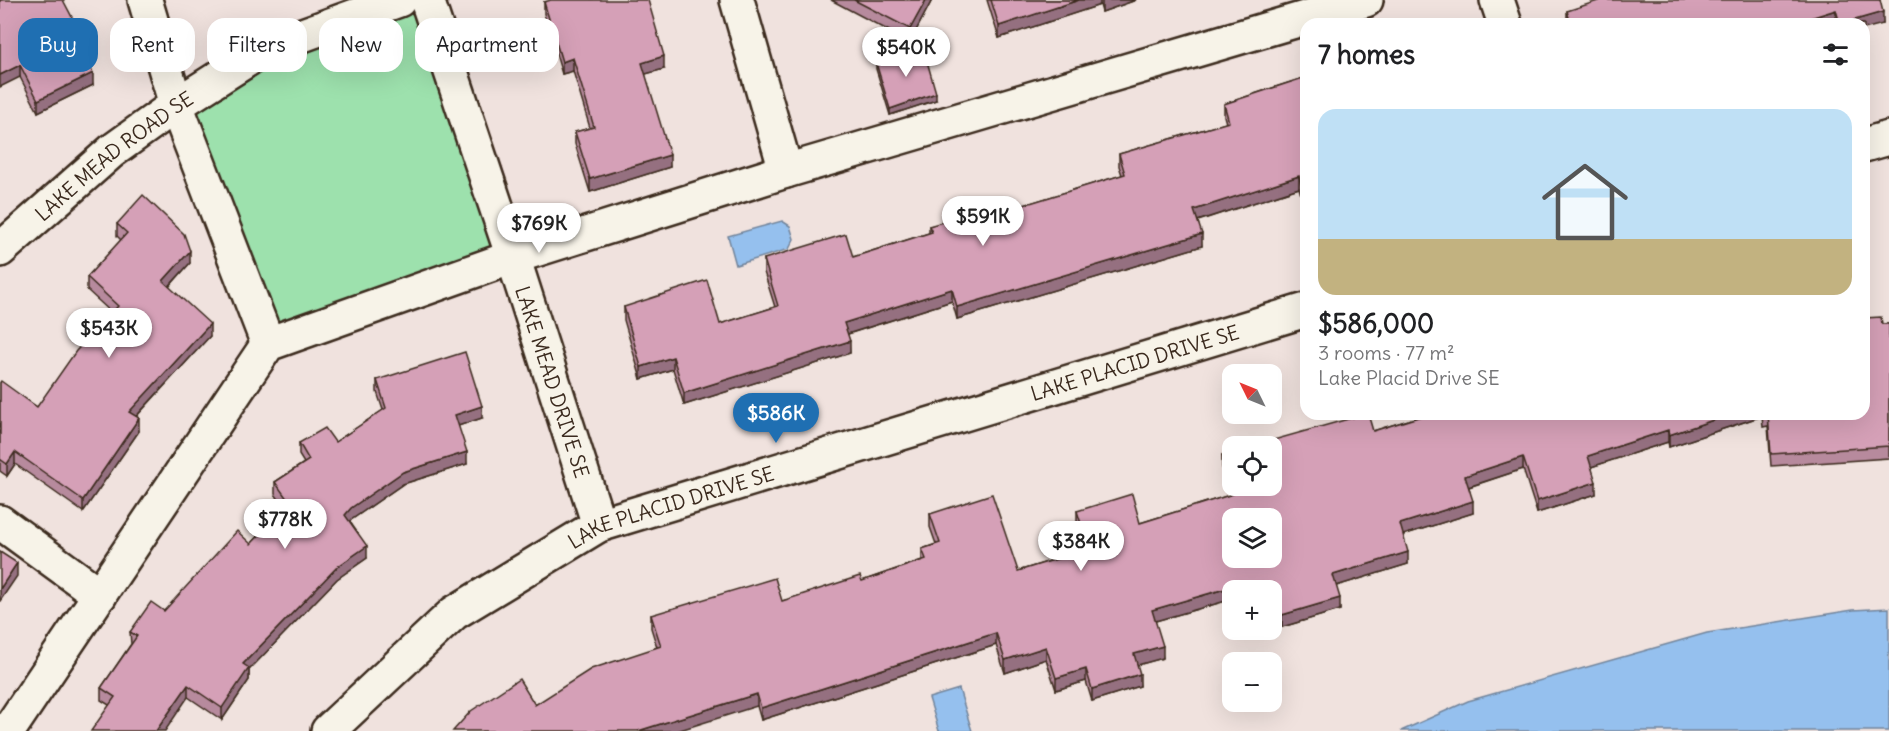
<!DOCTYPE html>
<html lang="en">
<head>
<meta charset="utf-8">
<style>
  body { margin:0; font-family:Delius,sans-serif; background:#f2f2f2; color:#202124; height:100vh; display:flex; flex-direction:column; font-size:22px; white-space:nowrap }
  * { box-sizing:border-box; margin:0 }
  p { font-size:20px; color:#757577 }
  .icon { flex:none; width:33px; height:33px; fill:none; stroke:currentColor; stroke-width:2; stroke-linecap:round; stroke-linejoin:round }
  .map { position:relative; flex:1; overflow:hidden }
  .side { position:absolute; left:1300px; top:18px; width:570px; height:402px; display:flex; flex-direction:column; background:#fff; border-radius:18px; box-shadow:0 6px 24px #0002 }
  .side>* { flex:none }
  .guide { position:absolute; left:18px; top:18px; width:570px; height:54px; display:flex; gap:12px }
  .needle { width:39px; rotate:313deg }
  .controls { position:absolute; left:1222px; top:364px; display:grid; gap:12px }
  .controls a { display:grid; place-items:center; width:60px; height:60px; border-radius:12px; background:#fff; box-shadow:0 6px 24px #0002; font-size:30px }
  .price { position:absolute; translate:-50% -51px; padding:0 14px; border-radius:21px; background:#fff; color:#222; font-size:20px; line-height:39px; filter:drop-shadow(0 2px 3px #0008) }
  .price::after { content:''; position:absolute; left:50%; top:36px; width:18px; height:14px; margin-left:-9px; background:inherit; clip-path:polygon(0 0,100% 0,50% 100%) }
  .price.active { background:#1f6fb2; color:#fff }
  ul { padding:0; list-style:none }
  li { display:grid; align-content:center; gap:12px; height:318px; padding:0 18px }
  li span { display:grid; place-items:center; height:186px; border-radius:18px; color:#555 }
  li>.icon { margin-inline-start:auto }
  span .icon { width:108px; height:108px; fill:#fffc; stroke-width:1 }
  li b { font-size:26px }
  h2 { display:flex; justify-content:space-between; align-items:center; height:72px; padding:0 18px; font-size:26px }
  .chip { padding:0 21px; border-radius:18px; background:#fff; box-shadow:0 6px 24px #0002; font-size:21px; line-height:54px }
  .chip.active { background:#1f6fb2; color:#fff }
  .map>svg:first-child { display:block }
</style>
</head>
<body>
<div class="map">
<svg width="1889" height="731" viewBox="0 0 1889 731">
  <rect width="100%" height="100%" fill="#f0e2de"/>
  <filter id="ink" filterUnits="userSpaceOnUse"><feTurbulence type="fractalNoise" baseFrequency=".0167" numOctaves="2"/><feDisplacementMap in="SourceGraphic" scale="12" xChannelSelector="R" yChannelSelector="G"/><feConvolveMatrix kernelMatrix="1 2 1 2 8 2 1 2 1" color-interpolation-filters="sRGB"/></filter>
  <g filter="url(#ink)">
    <!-- green -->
    <path fill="#9de1ad" stroke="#6c8666" stroke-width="1.5" d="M427,0L513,257L268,344L176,106L264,49Z"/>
    <!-- water -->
    <g fill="#95c0ee" stroke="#71849b" stroke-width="1.5">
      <path d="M782,221L790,226L794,239L789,249L736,265L728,236Z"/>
      <path d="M1889,608V731H1401L1468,701L1707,633L1853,610Z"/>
      <path d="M959,689L972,731H939L929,698Z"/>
    </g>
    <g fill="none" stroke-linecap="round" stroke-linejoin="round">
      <!-- minor casing -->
      <g stroke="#3b2a1e" stroke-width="38">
        <g id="minor">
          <path d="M145,0L176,105L268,344"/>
          <path id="s1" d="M427,0L513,257L599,525"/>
          <path d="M737,0L786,171"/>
          <path d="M1497,0L1505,24"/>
          <path d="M1864,145L1889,138"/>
          <path id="s2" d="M0,250L112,151L176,105L264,49L399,0"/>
          <path d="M0,522L100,595"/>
          <path d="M8,731L268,344L513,257L786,171L1366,0"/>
          <path id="s3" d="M328,731L454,613L599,525L1306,310"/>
        </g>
      </g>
      <!-- minor -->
      <use href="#minor" stroke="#f7f3e8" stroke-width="33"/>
    </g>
    <!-- wall -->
    <g fill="#b78a9d" stroke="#3b2a1e" stroke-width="1.5">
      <path d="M0,0L84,52L83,53L93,85L38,112L20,77Z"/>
      <path d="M831,0H932L910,42Z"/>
      <path d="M987,0H1136L1102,12L1100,5L999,38Z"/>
      <path d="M1880,0L1883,24H1836V22L1830,24H1567V11Z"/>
      <path d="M544,2L664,69L645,74L670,167L590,192L575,144V132L590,128L573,71L562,74L544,14Z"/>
      <path d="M876,63L936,100L890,115L876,69Z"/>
      <path d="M1306,77V212L1299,188L1198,221L1202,246L957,319L952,301L848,334L850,353L684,405L673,369L641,379L624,320V307L720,324L775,307L764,272V259L853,257L929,233V226L978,219L1122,175L1119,166V154L1226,123L1224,116V104Z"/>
      <path d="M117,224L190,263L169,287L210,336L136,417L139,431L83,512L15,464L7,476L0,471V383L37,407L112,313L87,290V277L121,240L117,236Z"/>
      <path d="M1882,324H1889V458L1771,466L1768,426L1763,427L1762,416L1669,447L1668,442L1591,467L1596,494L1537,513L1523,469L1469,487L1473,513L1403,535L1408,564L1336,586L1340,610L1282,627L1272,591H1233V599L1155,621L1163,658L1137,665L1140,686L1092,701L1086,681L1056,690L1046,659L1005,673L996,645L761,720L757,706L535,705L657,647L651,628V615L782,601L862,581L922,560V549L936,544L930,527V514L1018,571L1086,550L1077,523V511L1140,523L1230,495L1222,467V455L1373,431L1428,414H1864Z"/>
      <path d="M377,380L482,418L458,426L467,464L403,484L351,520L350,521L367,558L337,579L249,670V680L222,720L188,697L109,705L101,700V688L131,644L130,632L164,611L251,544L285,508L275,494V482L304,463L299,455V443L335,442L383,410L377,392Z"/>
    </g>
    <!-- shaded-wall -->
    <g fill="#957080" stroke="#3b2a1e" stroke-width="1.5">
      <path d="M926,0H932L910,42V29Z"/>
      <path d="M1079,0H1100V5L999,38V26Z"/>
      <path d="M1102,0H1136L1102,12Z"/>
      <path d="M1836,10V22L1830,24H1791Z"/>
      <path d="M1883,12V24L1864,29V24H1841Z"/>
      <path d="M84,40V52L78,55V43Z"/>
      <path d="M664,56V69L642,75V63Z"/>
      <path d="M573,58V71L562,74V62Z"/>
      <path d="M20,65V77L0,87V75Z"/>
      <path d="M93,73V85L38,112V100Z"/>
      <path d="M936,93V100L890,115V109Z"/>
      <path d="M670,155V167L590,192V179Z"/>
      <path d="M1299,176V188L1194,222V210Z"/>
      <path d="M1202,234V246L957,319V307Z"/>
      <path d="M190,251V263L163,293V281Z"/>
      <path d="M952,289V301L844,335V323Z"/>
      <path d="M210,324V336L129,424V412Z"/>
      <path d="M850,341V353L684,405V393Z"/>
      <path d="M673,357V369L641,379V367Z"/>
      <path d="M482,406V418L455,427V415Z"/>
      <path d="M1731,414H1762V416L1669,447V435Z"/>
      <path d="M139,418V431L83,512V500Z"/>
      <path d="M1668,430V442L1588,468V456Z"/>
      <path d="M15,452V464L7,476V464Z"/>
      <path d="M467,452V464L403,484L351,520L345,527V515L351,508L403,472Z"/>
      <path d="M1523,457V469L1465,488V476Z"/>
      <path d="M1596,482V494L1537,513V501Z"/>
      <path d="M1473,501V513L1400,536V524Z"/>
      <path d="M367,546V558L337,579L249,670V680L222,720V708L243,664L337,567Z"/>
      <path d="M1408,552V564L1333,587V575Z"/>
      <path d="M17,563V576L0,601V589Z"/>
      <path d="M1273,583V595L1272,591H1246Z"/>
      <path d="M1242,584V591H1233V599L1152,622V610Z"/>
      <path d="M1340,598V610L1282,627V615Z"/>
      <path d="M996,633V645L761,720V708Z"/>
      <path d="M1163,646V658L1134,666V654Z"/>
      <path d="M1046,647V659L1005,673V660Z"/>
      <path d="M1086,669V681L1056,690V678Z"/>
      <path d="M1140,674V686L1092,701V689Z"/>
      <path d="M188,685V697L165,731H156Z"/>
      <path d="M757,694V706L677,731H638Z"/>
    </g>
    <!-- building -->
    <g fill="#d5a0b7" stroke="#3b2a1e" stroke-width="1.5" fill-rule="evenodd">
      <path d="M0,0H63L84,40L78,43L93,73L38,100L20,65L0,75Z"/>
      <path d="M551,0H648L664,56L642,63L670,155L590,179L575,132L594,127L573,58L562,62L544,2Z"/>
      <path d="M854,0H926L910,29Z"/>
      <path d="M991,0H1079L999,26Z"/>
      <path d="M1601,0H1880L1883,12L1841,24H1840L1836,10L1791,24H1571L1567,11Z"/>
      <path d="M923,47L936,93L890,109L876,63Z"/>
      <path d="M1306,77V200L1299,176L1194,210L1202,234L957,307L952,289L844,323L850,341L684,393L673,357L641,367L624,307L707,280L720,324L778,306L764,259L846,234L853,257L932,232L929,226L976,212L978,219L1125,174L1119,154L1229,122L1224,104Z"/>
      <path d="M143,195L184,234L190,251L163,281L210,324L129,412L139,418L83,500L15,452L7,464L0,459V383L1,381L37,407L76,351L118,306L87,277L127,233L117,224Z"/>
      <path d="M1881,317L1882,324H1889V446L1771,454L1768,414H1864V318Z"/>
      <path d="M465,352L482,406L455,415L467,452L403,472L351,508L345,515L367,546L337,567L243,664L249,668L222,708L188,685L156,731H91L115,697L101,688L137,636L130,632L151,602L164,611L237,531L251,544L290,503L275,482L309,460L299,443L325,428L335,442L386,408L377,380Z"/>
      <path d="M1366,414H1368L1373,431L1428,414H1731L1669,435L1668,430L1588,456L1596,482L1537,501L1523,457L1465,476L1473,501L1400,524L1408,552L1333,575L1340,598L1282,615L1273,583L1246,591H1243L1242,584L1152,610L1163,646L1134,654L1140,674L1092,689L1086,669L1056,678L1046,647L1005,660L996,633L761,708L757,694L638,731H453L471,711L519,679L535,705L591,669L661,646L651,615L775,578L782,601L860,576L862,581L926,559L922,549L940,543L930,514L992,494L1018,571L1089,549L1077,511L1132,494L1140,523L1233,494L1222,455L1233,451V486H1272V447H1249ZM1233,519H1272V558H1233Z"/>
      <path d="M0,552L17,563L0,589Z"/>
    </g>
  </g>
  <g text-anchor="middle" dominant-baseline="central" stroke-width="4.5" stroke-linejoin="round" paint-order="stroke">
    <!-- street labels -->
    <g font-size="20" fill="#3b2a1e" stroke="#f7f3e8">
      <text stroke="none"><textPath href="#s2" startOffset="148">LAKE MEAD ROAD SE</textPath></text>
      <text stroke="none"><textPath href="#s3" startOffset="902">LAKE PLACID DRIVE SE</textPath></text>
      <text stroke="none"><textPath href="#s1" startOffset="402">LAKE MEAD DRIVE SE</textPath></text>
      <text stroke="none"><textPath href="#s3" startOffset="416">LAKE PLACID DRIVE SE</textPath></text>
    </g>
  </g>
</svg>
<div class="controls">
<a><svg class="needle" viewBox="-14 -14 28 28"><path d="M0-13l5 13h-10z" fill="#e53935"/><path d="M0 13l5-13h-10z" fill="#757577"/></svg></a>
<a><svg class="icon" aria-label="locate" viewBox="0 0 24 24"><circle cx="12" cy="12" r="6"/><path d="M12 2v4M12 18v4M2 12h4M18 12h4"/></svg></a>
<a><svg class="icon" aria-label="layers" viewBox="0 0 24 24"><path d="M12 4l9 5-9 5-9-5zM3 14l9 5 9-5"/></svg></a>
<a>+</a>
<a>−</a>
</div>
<b class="price" style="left:906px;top:78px">$540K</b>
<b class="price" style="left:983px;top:247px">$591K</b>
<b class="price" style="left:539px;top:254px">$769K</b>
<b class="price" style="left:109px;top:359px">$543K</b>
<b class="price active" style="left:776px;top:444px">$586K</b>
<b class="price" style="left:285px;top:550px">$778K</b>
<b class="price" style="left:1081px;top:572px">$384K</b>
<div class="guide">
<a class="chip active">Buy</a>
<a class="chip">Rent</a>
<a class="chip">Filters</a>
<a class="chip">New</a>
<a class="chip">Apartment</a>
</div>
<section class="side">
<h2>7 homes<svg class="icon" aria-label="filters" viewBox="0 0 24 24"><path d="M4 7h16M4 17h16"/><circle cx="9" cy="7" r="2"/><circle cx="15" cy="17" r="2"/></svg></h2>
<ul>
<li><span style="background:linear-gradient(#bfe0f5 70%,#c2b280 0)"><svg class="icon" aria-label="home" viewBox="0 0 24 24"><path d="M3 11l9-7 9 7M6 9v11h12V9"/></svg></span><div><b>$586,000</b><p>3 rooms · 77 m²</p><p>Lake Placid Drive SE</p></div></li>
</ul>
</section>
</div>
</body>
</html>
